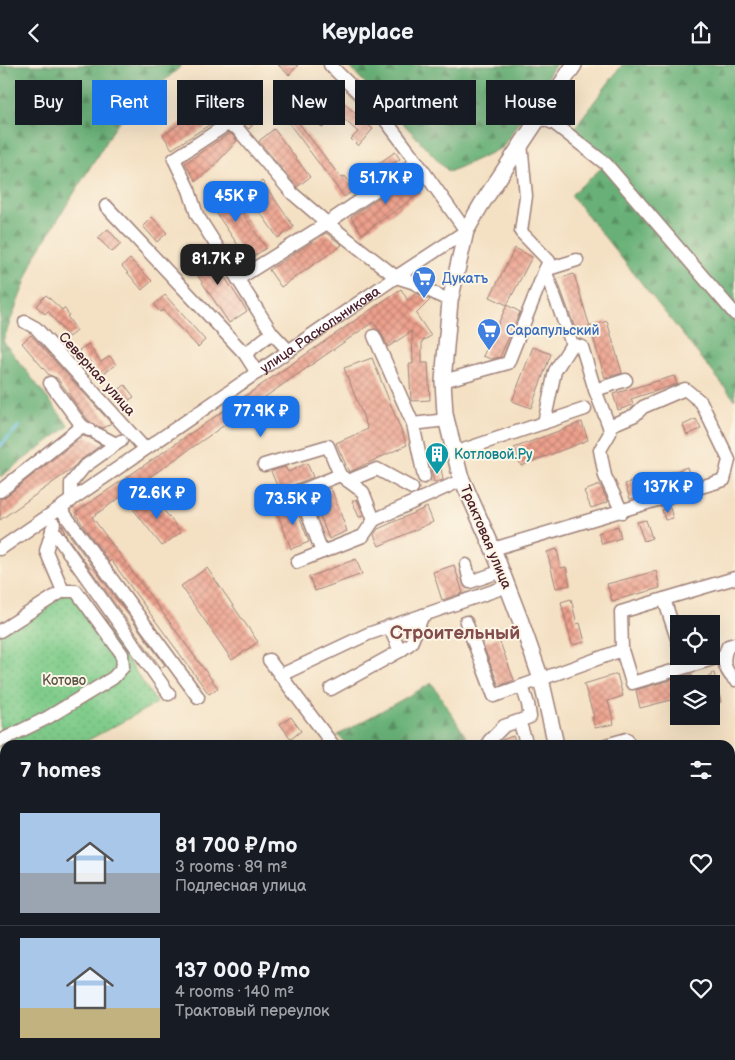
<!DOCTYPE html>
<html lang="en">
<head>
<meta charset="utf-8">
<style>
  body { margin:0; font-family:"Balsamiq Sans",sans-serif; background:#20242c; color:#f1f3f6; height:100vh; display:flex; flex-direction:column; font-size:19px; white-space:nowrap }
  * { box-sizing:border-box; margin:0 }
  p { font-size:16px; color:#9ea1a6 }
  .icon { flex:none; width:28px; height:28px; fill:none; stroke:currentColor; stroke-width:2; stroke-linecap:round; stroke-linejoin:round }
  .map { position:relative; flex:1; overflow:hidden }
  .sheet { position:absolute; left:0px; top:675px; width:735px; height:320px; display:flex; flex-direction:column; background:#171b24; border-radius:15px 15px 0 0; box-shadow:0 5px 20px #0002 }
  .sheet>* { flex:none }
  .top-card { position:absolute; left:15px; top:15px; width:705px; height:45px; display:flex; gap:10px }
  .tools { position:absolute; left:670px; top:550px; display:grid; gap:10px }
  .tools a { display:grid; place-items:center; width:50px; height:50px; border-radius:0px; background:#171b24; box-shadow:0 5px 20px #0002; font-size:25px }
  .price { position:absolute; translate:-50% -42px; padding:0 11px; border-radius:10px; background:#1a73e8; color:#fff; font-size:16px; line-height:32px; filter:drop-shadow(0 1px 2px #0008) }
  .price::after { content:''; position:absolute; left:50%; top:30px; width:15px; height:11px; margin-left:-8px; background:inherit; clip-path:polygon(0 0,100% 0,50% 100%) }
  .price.selected { background:#222; color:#fff }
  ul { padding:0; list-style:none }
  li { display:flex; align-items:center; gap:15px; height:125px; padding:0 20px }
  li+li { border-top:1px solid #363941 }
  li span { display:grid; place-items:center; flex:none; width:140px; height:100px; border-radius:0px; color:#555 }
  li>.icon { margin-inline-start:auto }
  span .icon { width:60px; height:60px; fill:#fffc; stroke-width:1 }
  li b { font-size:21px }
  h2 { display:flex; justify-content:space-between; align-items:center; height:60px; padding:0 20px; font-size:21px }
  .pill { padding:0 18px; border-radius:0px; background:#171b24; box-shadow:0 5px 20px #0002; font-size:18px; line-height:45px }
  .pill.selected { background:#1a73e8; color:#fff }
  header { display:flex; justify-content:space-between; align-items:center; height:65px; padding:0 20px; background:#171b24; font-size:22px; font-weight:800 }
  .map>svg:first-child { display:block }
</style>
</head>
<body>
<header><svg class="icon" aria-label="back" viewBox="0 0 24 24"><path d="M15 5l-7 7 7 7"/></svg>Keyplace<svg class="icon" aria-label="share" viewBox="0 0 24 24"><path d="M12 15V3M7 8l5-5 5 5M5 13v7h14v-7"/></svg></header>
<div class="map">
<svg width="735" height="995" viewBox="0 0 735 995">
  <defs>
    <pattern id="forest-firs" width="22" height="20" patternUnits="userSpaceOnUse" patternTransform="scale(1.25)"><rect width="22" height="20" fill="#68b077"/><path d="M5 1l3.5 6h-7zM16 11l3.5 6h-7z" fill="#588f62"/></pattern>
    <pattern id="garden-dots" width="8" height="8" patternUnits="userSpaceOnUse" patternTransform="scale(1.25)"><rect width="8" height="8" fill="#80cc8b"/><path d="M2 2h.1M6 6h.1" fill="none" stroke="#70af78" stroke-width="1.8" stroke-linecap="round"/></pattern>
    <pattern id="building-cross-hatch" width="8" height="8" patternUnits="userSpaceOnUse" patternTransform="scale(1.25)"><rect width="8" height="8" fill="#eda18d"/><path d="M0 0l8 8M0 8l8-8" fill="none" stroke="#c28373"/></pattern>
  </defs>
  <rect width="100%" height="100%" fill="#fcf5e5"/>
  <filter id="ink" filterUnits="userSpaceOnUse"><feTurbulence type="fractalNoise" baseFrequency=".02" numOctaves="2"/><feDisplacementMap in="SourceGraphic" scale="10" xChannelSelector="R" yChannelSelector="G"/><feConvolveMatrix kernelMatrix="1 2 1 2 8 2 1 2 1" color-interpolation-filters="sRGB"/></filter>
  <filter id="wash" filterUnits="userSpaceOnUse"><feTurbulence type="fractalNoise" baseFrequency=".0096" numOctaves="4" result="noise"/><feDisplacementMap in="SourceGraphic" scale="20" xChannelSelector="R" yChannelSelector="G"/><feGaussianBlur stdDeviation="1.12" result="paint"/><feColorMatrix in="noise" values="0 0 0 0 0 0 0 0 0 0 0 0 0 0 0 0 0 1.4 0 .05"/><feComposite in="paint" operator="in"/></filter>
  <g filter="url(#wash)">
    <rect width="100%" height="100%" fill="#f4e1c4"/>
    <!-- forest -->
    <g fill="url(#forest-firs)" stroke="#596851">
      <path d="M0,0H182L117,59L35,191L3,276L69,361L0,412Z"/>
      <path d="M348,0H555L502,83L449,107Z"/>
      <path d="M622,0H735V335L571,130L606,99L572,66Z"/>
      <path d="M432,618L471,680H348L338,670Z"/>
      <path d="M80,990H237L240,995H87Z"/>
    </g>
    <!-- garden -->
    <path fill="url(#garden-dots)" stroke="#65765b" d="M76,520L157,638L79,680H5V990H93L97,995H0V566Z"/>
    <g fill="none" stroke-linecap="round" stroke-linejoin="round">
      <!-- stream -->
      <path stroke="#65c0e3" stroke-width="3" d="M0,381L19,361"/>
    </g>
    <g id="blocks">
      <!-- building -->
      <g fill="url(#building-cross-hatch)">
        <path d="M278,0H298L289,10Z"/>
        <path d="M336,31L373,64L358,81L351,74L358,67L337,48L323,63L314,55Z"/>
        <path d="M214,36L223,51L172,84L163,70Z"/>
        <path d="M285,40L341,113L345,111L350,118L395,87L400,94L344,132L279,45Z"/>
        <path d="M250,46L258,54L249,64L240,56Z"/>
        <path d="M274,64L310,112L297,122L259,76Z"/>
        <path d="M228,69H232L237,76L210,105L196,116L185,98Z"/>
        <path d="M410,111L421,128L362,169L351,152Z"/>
        <path d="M262,116L294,162L278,173L246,127Z"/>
        <path d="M224,121L266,183L248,195L206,133Z"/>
        <path d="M152,152L167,168L157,177L143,161Z"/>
        <path d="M108,164L121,179L112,187L98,173Z"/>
        <path d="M326,168L342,180L281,222L269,205Z"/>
        <path d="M515,183L532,192L507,240L490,232Z"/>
        <path d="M206,184L247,246L229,258L188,196Z"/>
        <path d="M130,194L152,216L142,225L122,201Z"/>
        <path d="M574,209L590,262L576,266L557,214Z"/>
        <path d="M401,224L408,236L416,228L430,235L416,249L431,271L422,276V298H428L430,335L412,336L411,334L409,299H413L412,266L388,282L381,267L373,257L92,452L218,623L209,629L111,495L109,497L76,450L78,449L76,447Z"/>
        <path d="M46,230L62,245L64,243L69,250L67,251L77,266L68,272L48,246L45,249L36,241Z"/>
        <path d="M165,230L205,275L198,282L163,245L160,247L154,240Z"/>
        <path d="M507,240L520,247L500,292L491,294L483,291Z"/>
        <path d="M607,256L622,308L605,313L590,262Z"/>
        <path d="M31,270L111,358L104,363L96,361L88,355L57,313L49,310L22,278Z"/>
        <path d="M88,279L101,297L110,291L116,300L101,310L90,295L87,296L79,285Z"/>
        <path d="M533,282L551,289L531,343L512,336Z"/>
        <path d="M372,293L407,380L349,407L336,378L368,364L344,303Z"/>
        <path d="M674,311L677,319L631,334L633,340L618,345L613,329Z"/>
        <path d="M125,320L134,332L124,338L116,327Z"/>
        <path d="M696,354L701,364L687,370L683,360Z"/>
        <path d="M582,357L588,375L521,401L514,383Z"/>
        <path d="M83,371L90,373L101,380L79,396L72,404L0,455V434L5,432Z"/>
        <path d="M307,398L313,412L279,426L271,406L285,402L288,407Z"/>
        <path d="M687,402L690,411L665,420L662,411Z"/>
        <path d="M441,403L443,415L434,417L431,404Z"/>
        <path d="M642,413L648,429L630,434L625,419Z"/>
        <path d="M600,420L608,437L591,443L584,426Z"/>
        <path d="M331,423L347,466L329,474L312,430Z"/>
        <path d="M151,429L181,467L162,481L133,444Z"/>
        <path d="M357,434L364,451L359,452L352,436Z"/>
        <path d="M294,437L309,477L291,484L276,445Z"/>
        <path d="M427,442L433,457L379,481L374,470L378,464Z"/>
        <path d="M670,443L673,453L665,455L662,445Z"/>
        <path d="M646,455L652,473L644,476L637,457Z"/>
        <path d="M62,460L165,600L161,603L65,469Z"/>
        <path d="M618,461L621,473L602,479L598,468Z"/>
        <path d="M557,484L561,503L566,502L570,520L556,523L547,487Z"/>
        <path d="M356,494L362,509L315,526L309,512Z"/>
        <path d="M454,500L463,528L442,535L433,507Z"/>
        <path d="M207,503L258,577L232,595L181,521Z"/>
        <path d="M656,506L660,523L612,536L607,519Z"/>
        <path d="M571,534L577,559L580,558L585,577L572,580L561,537Z"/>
        <path d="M498,572L514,615L499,621L482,578Z"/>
        <path d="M711,608H714L721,637L711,640V619H679V633L640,643L636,625L692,609L694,616L711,611Z"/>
        <path d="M617,609L623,631L608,636L614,659L595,663L592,652H594L584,619Z"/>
        <path d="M291,652L301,666L291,674L280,659Z"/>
        <path d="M513,671L517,680H498L502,675Z"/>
      </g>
    </g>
  </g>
  <g filter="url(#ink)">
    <use href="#blocks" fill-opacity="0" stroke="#9f8078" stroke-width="1"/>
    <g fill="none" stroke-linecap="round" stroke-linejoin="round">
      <!-- minor casing -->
      <g stroke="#9f8078" stroke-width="15">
        <g id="minor">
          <path d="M539,52L555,59L606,99L735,249"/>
          <path d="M521,78L526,131L521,167L549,196L545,205L572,279L582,282L595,325L609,361L610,368L600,385L605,411L622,447"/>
          <path d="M106,141L245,289L257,308"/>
          <path d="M238,214L327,158L417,97"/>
          <path d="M25,257L36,263L145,384"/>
          <path d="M374,271L413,359L446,355"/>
          <path d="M289,286L272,268L197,150L189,125L174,94L226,60L236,62L292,128L327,158L396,212L412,217L450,236"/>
          <path d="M245,289L272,268"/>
          <path d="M443,316L508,298L545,205L577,195"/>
          <path d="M50,318L82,361"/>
          <path d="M595,325L626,315"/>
          <path d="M544,358L555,306L572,279"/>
          <path d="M413,359L424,412"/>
          <path d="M97,369L116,379L121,376"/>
          <path d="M454,388L585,344"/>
          <path d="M264,400L328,381L340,410L363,427L374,455L462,415"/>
          <path d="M348,416L377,404L412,423"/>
          <path d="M0,426L82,361L89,365"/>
          <path d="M299,426L322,487"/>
          <path d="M71,436V418L84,402L116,379"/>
          <path d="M273,437L340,410"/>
          <path d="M60,443L198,632"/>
          <path d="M54,459L46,486L63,526"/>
          <path d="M52,464L169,629"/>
          <path id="s1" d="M0,484L396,212L466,166L417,97L383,52L330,0"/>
          <path d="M493,484L724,415L729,395L701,337L685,324L643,342L635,350L609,361"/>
          <path d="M297,497L363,471L374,455"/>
          <path d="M466,500L470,517L502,506"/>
          <path d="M664,534L735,513"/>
          <path d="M466,557L494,631L622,585L632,618L723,591"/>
          <path d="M0,566L63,526H76L122,589L123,602L113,613L47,653L0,676"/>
          <path d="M735,579L728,581C721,595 724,605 735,615"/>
          <path d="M622,585L621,547L664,534L679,580"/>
          <path d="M400,586L411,578L423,550"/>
          <path d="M269,595L333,680"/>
          <path d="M281,610L368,569L508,521"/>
          <path d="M331,624L400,586L389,561"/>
          <path d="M519,656L527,680"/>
          <path d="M490,680L489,676L504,661L530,652L528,639L522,621"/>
          <path d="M606,680L627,674"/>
          <path d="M0,711L5,719"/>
          <path d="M0,788L5,784"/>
          <path d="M0,925L5,923"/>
          <path d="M0,987L5,985"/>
          <path d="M29,990V995"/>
          <path d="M359,995L361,990"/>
        </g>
      </g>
      <!-- major casing -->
      <g stroke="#9f8078" stroke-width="18">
        <g id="major">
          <path d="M556,680L541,614L521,557L493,484L460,410L445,349L443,316L450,236L466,166L481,140L574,0"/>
          <path d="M730,736L735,735"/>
          <path d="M576,995L577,990"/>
        </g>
      </g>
      <!-- minor -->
      <use href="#minor" stroke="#fff" stroke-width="12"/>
      <!-- major -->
      <use href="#major" stroke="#fff" stroke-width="15"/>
    </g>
  </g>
  <!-- icons -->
  <defs>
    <g id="supermarket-pin" transform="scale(1.25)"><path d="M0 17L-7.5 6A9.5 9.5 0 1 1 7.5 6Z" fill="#3f7fe0" stroke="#fcf5e5"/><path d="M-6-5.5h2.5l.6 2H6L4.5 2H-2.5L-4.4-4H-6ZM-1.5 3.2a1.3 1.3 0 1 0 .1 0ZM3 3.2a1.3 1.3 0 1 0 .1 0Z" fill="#fff"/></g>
    <g id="building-pin" transform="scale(1.25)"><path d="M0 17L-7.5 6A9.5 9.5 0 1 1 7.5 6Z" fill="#0f9aa8" stroke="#fcf5e5"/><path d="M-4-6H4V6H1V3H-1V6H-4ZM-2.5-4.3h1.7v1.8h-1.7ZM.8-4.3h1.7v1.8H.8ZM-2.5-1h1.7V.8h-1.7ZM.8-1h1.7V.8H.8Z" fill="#fff"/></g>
  </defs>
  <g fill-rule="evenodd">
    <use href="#supermarket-pin" x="424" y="213"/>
    <use href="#supermarket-pin" x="489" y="265"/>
    <use href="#building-pin" x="437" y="389"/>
  </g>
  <g text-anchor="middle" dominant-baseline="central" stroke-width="4" stroke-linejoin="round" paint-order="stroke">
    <!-- shop labels -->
    <g font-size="14" fill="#366cbe" stroke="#fcf5e5" text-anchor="start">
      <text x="442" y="213">Дукатъ</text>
      <text x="506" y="265">Сарапульский</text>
    </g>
    <!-- street labels -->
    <g font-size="14" fill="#4a1f2b" stroke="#fcf5e5">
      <text stroke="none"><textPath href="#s1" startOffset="388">улица Раскольникова</textPath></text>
      <text transform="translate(97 309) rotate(48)">Северная улица</text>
      <text transform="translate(486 472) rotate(67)">Трактовая улица</text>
    </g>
    <!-- culture labels -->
    <g font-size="14" fill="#0d838f" stroke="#fcf5e5" text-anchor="start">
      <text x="454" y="389">Котловой.Ру</text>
    </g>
    <!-- park labels -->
    <g font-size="14" fill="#5a5348" stroke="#fcf5e5">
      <text x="64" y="615">Котово</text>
    </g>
    <!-- district labels -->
    <g font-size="19" font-weight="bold" fill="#834c4d" stroke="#fcf5e5">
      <text x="455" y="568">Строительный</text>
    </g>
  </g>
</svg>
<div class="tools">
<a><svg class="icon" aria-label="locate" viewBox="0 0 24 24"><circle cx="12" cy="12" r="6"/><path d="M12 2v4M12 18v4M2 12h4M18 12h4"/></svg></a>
<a><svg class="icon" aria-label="layers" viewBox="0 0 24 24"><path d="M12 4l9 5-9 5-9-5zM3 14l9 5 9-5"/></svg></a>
</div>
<b class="price" style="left:386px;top:140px">51.7K ₽</b>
<b class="price" style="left:236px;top:158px">45K ₽</b>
<b class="price selected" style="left:218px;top:221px">81.7K ₽</b>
<b class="price" style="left:261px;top:373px">77.9K ₽</b>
<b class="price" style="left:668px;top:449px">137K ₽</b>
<b class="price" style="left:157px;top:455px">72.6K ₽</b>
<b class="price" style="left:293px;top:461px">73.5K ₽</b>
<div class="top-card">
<a class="pill">Buy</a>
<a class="pill selected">Rent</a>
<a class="pill">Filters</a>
<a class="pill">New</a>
<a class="pill">Apartment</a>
<a class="pill">House</a>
</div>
<section class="sheet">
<h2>7 homes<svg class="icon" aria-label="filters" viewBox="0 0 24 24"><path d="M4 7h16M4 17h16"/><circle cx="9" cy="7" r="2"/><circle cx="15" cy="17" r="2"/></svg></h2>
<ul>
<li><span style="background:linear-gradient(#a9c7e8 60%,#9aa5b1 0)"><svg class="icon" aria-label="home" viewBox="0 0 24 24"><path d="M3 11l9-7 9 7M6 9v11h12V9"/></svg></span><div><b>81 700 ₽/mo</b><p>3 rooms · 89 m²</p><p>Подлесная улица</p></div><svg class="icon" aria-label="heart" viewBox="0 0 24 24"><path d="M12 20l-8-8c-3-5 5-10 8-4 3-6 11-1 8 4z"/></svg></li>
<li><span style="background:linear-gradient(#a9c7e8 70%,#c2b280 0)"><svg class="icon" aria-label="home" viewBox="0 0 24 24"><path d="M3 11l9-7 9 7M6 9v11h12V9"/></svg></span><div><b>137 000 ₽/mo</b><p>4 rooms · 140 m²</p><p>Трактовый переулок</p></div><svg class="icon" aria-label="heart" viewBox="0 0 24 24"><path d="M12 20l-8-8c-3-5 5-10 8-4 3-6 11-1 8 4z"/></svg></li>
</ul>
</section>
</div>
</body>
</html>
